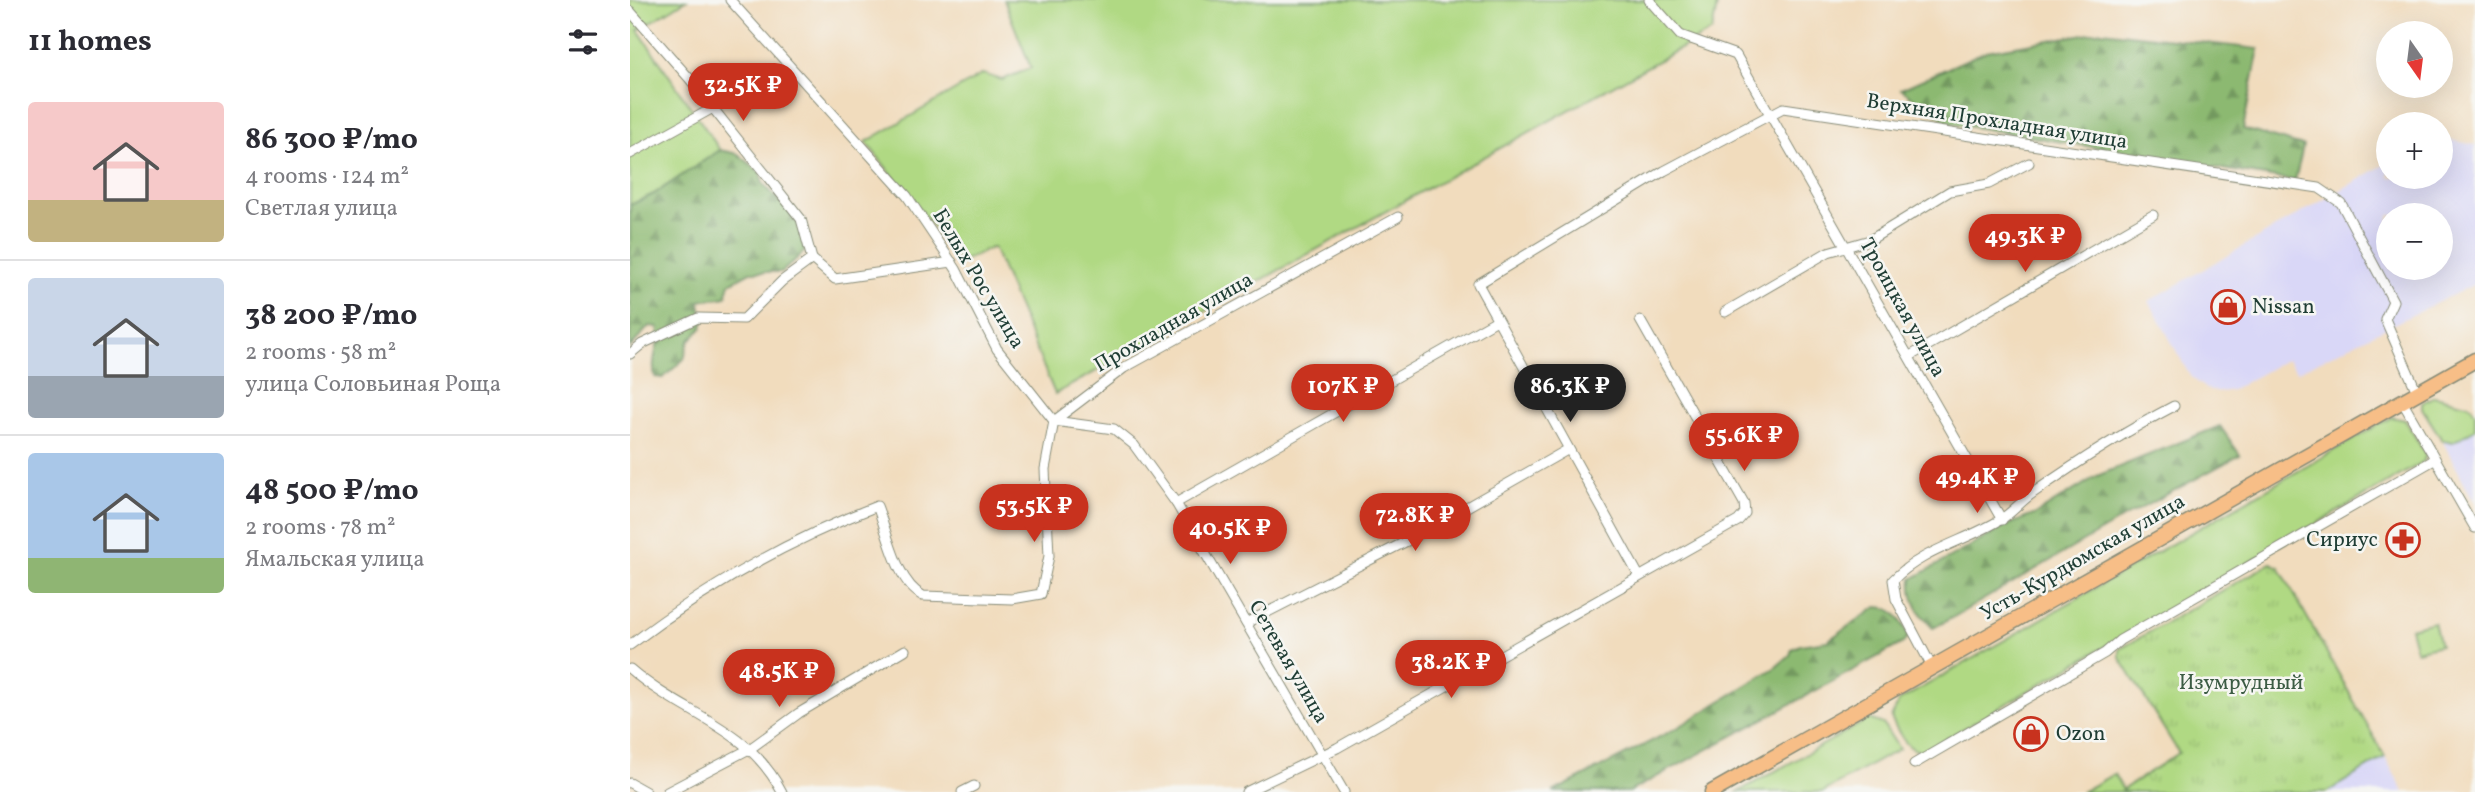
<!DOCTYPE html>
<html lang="en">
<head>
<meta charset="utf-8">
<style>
  body { margin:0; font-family:Vollkorn,serif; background:#f2f2f3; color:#2b2b33; height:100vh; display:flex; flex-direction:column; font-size:26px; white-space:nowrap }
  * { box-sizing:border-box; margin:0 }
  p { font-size:23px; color:#7c7c81 }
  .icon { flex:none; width:38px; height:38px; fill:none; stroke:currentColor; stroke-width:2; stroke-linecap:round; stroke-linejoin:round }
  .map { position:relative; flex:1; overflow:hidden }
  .panel { display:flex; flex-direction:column; background:#fff; width:630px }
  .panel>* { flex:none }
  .needle { width:46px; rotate:166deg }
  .buttons { position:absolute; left:1746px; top:21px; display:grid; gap:14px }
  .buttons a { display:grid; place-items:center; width:77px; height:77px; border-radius:50%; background:#fff; box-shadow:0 7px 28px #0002; font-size:35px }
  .price { position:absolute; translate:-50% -60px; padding:0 16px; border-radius:24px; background:#c8321e; color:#fff; font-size:23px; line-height:46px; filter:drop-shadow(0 2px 4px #0008) }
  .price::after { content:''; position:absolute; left:50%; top:42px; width:21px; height:16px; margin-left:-10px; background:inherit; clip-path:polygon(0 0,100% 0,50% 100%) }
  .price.selected { background:#222; color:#fff }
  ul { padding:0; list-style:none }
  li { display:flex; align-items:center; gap:21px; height:175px; padding:0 28px }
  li+li { border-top:2px solid #e1e1e2 }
  li span { display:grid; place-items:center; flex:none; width:196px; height:140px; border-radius:7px; color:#555 }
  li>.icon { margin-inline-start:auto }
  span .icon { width:84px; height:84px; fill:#fffc; stroke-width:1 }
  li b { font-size:30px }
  h2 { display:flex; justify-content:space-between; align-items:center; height:84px; padding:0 28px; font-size:30px }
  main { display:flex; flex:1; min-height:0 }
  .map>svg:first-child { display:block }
</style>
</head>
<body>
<main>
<section class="panel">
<h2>11 homes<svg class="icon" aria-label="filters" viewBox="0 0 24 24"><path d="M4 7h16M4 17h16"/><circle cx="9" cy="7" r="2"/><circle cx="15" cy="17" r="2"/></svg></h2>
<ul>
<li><span style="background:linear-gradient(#f6c9c9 70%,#c2b280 0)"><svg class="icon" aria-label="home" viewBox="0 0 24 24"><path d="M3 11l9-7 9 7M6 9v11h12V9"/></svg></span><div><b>86 300 ₽/mo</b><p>4 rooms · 124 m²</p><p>Светлая улица</p></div></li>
<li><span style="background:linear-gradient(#c9d6e8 70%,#9aa5b1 0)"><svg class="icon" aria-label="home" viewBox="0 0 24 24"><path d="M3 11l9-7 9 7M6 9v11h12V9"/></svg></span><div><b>38 200 ₽/mo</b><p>2 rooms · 58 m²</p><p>улица Соловьиная Роща</p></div></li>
<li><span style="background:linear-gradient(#a9c7e8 75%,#8fb573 0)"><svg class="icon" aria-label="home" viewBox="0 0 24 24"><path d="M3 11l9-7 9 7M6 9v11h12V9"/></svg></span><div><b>48 500 ₽/mo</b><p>2 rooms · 78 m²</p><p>Ямальская улица</p></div></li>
</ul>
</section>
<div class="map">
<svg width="1845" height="792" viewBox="0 0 1845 792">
  <defs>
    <pattern id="forest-firs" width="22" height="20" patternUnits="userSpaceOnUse" patternTransform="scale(1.75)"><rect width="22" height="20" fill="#8cb971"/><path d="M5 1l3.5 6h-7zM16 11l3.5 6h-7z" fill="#72985e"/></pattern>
    <pattern id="park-tufts" width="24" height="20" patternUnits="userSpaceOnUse" patternTransform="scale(1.75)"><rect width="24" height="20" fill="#b0d983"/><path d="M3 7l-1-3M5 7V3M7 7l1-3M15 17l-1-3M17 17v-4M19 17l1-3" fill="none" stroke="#97bb72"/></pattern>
  </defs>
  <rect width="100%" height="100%" fill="#f6f6f2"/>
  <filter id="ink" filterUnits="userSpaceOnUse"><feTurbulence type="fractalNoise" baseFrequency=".0143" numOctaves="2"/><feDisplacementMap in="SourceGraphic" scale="14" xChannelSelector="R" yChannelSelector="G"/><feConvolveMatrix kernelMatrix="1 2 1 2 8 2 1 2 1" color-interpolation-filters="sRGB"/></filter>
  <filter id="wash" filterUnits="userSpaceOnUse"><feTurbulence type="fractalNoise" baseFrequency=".00686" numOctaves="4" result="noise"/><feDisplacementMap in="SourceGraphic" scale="28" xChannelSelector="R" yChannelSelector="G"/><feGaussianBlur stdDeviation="1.57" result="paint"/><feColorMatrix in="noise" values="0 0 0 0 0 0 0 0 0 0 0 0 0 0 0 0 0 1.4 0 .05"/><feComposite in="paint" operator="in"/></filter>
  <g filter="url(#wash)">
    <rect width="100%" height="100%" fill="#f1dcbd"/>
    <!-- built -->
    <g fill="#d9d7f7" fill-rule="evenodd">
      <path d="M1815,139L1845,145V284L1667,372L1657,359L1602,390L1591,392L1576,389L1560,376L1519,301L1759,162V177H1811V141ZM1759,215H1811V268H1759Z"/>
      <path d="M1845,429V503L1812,440L1823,442Z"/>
      <path d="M1755,757L1774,792H1697Z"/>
    </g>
    <!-- green -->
    <g fill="#b0d983" stroke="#688b5c" stroke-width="2">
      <path d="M0,0H56L8,30L90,150L24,194L0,205Z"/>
      <path d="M374,0H1088L1082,31L425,394L363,247L331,262L236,142L353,74L372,80L401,68Z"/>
      <path d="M1804,396L1840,405L1845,412V429L1823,442L1812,440L1792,408V403Z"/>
      <path d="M1762,417L1775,420L1796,455L1793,462L1293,752C1275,750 1269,732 1261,718L1269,701Z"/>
      <path d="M1239,719L1253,724L1269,749L1193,792H1108Z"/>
      <path d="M1484,774L1494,792H1451Z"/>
    </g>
    <!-- forest -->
    <g fill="url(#forest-firs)" stroke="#567b52" stroke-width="2">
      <path d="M1472,31L1629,49L1613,129L1673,146L1665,181L1319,123L1271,89L1356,51Z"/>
      <path d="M90,150L108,154L130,172L133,184L167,218L175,251L152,272H120L100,283L96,297L69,301L74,319L72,328L59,341L54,359L33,378L25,377C20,356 32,343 28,327L19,326L0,348V205L24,194Z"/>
      <path d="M1590,426L1610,455L1502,513L1322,618L1303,628C1289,614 1280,599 1282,579L1378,525L1406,514L1467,476Z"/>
      <path d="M1247,607C1266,607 1271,621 1279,636L1273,643L999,792H923L1047,728L1146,667L1160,655L1162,649L1170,645L1197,641Z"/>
    </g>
    <!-- park -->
    <g fill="url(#park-tufts)" stroke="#688b5c" stroke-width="2">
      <path d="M1641,563L1649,567L1755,757L1697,792H1494L1492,790L1549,753L1490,658V649Z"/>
      <path d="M1804,622L1810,645L1786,651L1780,628Z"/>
    </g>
  </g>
  <g filter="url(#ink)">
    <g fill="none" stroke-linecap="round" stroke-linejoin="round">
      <!-- minor casing -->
      <g stroke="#888c78" stroke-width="11">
        <g id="minor">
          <path d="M100,0L277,196L326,269L367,349L424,421L484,429L504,445L546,503L714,792"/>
          <path d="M1019,0L1050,35L1106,55L1372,520"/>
          <path d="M0,11L59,78L171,219L182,259"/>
          <path d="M0,154L83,108"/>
          <path d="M1095,312L1198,252L1240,240L1320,191L1359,184L1399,163"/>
          <path d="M0,354L12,344L68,318L114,319L152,281L182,259L205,279L322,262"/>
          <path d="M1280,356L1523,215"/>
          <path d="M1772,401L1845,528"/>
          <path d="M546,503L867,320"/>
          <path d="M1009,576L848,284L1034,171L1153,108L1689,188L1711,203L1763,301L1755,319L1787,392"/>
          <path d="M616,623L777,541L937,450"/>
          <path d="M0,645C77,586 157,541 247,506C258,533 266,582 293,596L382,599L411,594L419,556L415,469L424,421L494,368L768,217"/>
          <path d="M1302,667L1266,599L1263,580C1292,550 1336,541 1370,520C1382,513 1391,501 1403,493C1449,461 1494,432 1544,406"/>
          <path d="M0,669C54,716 117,725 152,792"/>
          <path d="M1284,764L1475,653L1490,640L1804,460"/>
          <path d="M0,783L16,792"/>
          <path d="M37,792L121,748L169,713L275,650"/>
          <path d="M332,792L344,786"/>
          <path d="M616,792L707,748L1108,521L1115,513L1114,503L1010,320"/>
        </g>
      </g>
      <!-- primary casing -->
      <g stroke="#888c78" stroke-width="17">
        <path id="primary" d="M1082,792L1845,360"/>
      </g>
      <!-- minor -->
      <use href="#minor" stroke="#fff" stroke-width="9"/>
      <!-- primary -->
      <use href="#primary" stroke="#f7be87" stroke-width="14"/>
    </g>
  </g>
  <!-- icons -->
  <defs>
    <g id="shop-ring" transform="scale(1.75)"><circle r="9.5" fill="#f6f6f2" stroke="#c8321e" stroke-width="1.5"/><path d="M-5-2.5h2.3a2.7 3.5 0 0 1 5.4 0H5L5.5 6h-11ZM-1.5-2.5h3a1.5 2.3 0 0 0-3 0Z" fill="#c8321e"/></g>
    <g id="pharmacy-ring" transform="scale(1.75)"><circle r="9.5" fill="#f6f6f2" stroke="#c8321e" stroke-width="1.5"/><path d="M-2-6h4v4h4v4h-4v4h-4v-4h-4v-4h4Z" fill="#c8321e"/></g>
  </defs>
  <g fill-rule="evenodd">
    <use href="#shop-ring" x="1598" y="307"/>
    <use href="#pharmacy-ring" x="1773" y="540"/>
    <use href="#shop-ring" x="1401" y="734"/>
  </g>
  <g text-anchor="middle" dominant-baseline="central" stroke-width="5" stroke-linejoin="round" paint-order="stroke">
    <!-- street labels -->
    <g font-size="21" fill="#1f3d34" stroke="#f6f6f2">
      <text transform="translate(1367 122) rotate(9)">Верхняя Прохладная улица</text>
      <text transform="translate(348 279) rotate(59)">Белых Рос улица</text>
      <text transform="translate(1272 308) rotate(61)">Троицкая улица</text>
      <text transform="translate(544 323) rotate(-30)">Прохладная улица</text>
      <text transform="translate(1453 558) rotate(-30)">Усть-Курдюмская улица</text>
      <text transform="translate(658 662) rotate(60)">Сетевая улица</text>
    </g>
    <!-- poi labels -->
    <g font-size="21" fill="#1f3d34" stroke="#f6f6f2" text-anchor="start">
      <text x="1622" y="307">Nissan</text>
      <text x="1748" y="540" text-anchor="end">Сириус</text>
      <text x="1426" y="734">Ozon</text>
    </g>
    <!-- park labels -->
    <g font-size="21" fill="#3c5c44" stroke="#f6f6f2">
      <text x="1611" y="683">Изумрудный</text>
    </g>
  </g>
</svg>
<div class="buttons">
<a><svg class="needle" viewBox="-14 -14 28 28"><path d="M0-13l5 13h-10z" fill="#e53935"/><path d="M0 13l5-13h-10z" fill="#7c7c81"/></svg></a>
<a>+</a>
<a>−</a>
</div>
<b class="price" style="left:113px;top:123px">32.5K ₽</b>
<b class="price" style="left:1395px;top:274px">49.3K ₽</b>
<b class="price" style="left:713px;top:424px">107K ₽</b>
<b class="price selected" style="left:940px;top:424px">86.3K ₽</b>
<b class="price" style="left:1114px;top:473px">55.6K ₽</b>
<b class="price" style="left:1347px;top:515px">49.4K ₽</b>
<b class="price" style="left:404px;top:544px">53.5K ₽</b>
<b class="price" style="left:785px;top:553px">72.8K ₽</b>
<b class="price" style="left:600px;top:566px">40.5K ₽</b>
<b class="price" style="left:821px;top:700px">38.2K ₽</b>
<b class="price" style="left:149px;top:709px">48.5K ₽</b>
</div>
</main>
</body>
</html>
